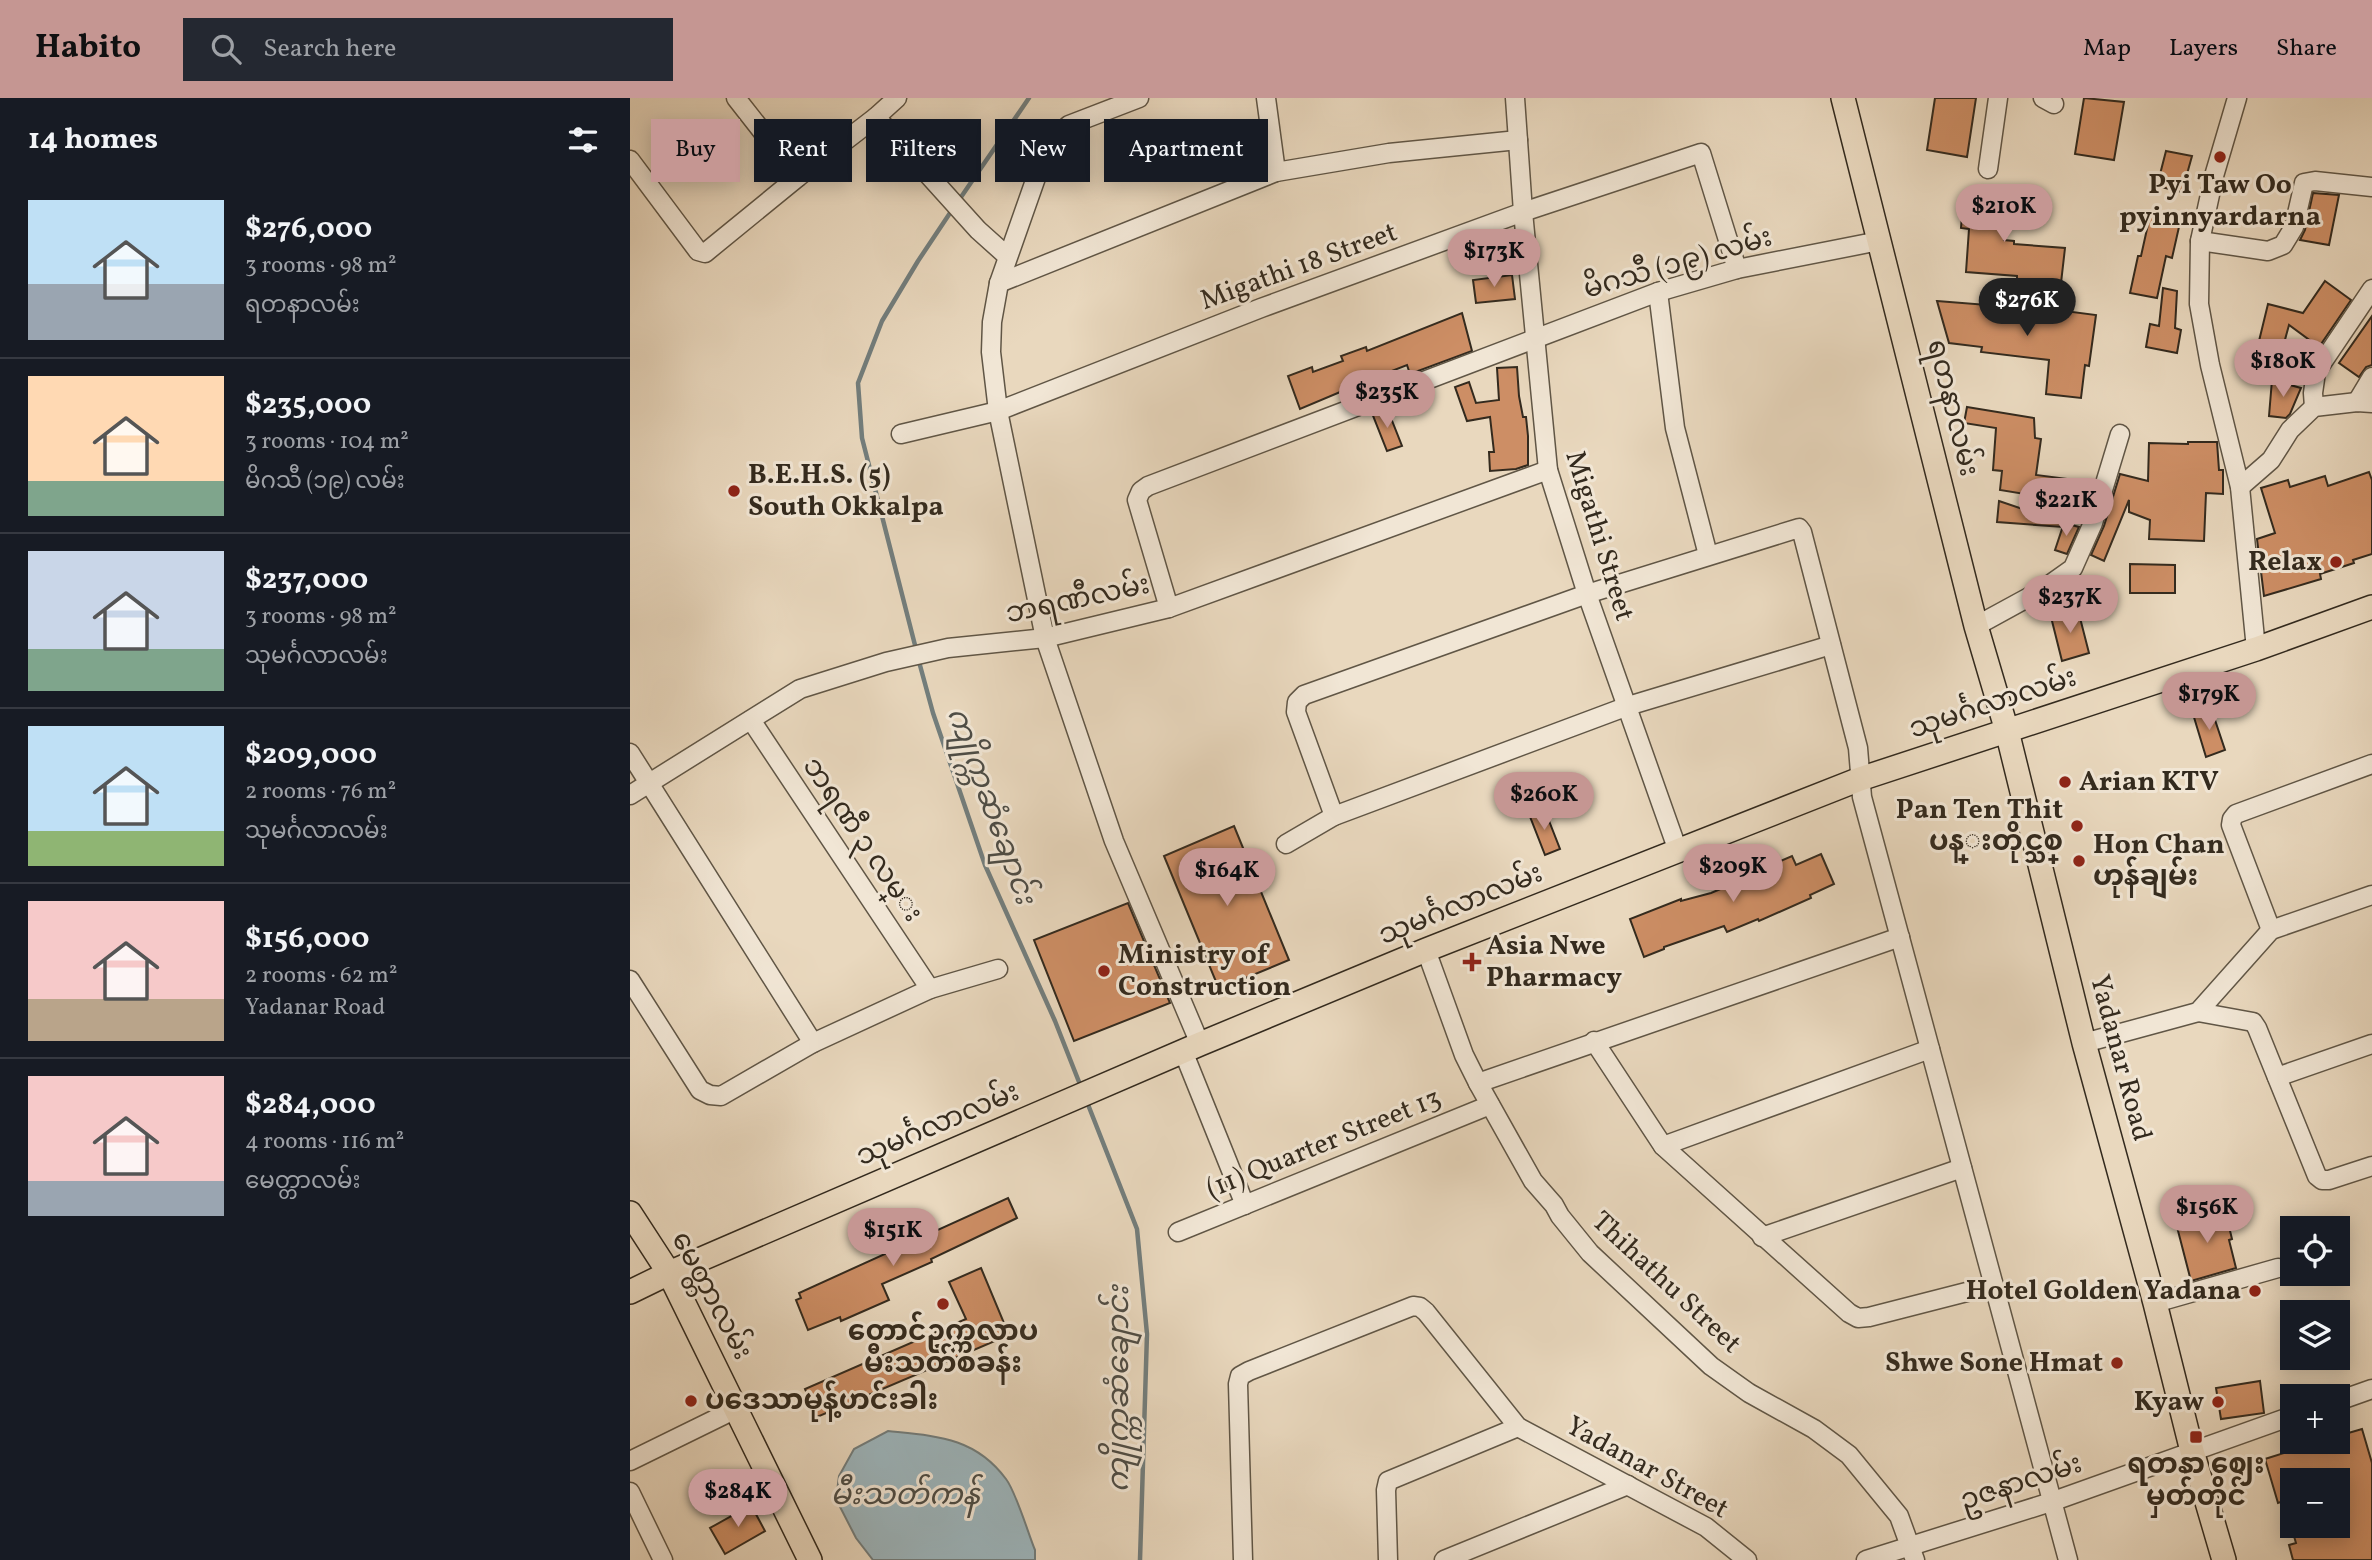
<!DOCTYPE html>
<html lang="en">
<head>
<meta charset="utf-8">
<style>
  body { margin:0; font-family:Vollkorn,"Noto Sans Myanmar",serif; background:#242831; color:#f1f3f6; height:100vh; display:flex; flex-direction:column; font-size:26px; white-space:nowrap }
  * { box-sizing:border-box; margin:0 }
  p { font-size:23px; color:#9ea1a6 }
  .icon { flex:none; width:38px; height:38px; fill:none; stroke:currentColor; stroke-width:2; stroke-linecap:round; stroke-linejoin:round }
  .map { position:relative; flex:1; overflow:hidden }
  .sheet { display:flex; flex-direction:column; background:#171b24; width:630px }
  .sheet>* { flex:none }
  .top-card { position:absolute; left:21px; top:21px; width:665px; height:63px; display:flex; gap:14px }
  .controls { position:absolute; left:1650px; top:1118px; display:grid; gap:14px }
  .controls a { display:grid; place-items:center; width:70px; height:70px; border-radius:0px; background:#171b24; box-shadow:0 4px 18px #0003; font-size:35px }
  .price { position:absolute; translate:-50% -60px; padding:0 16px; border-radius:24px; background:#c59692; color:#111; font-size:23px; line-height:46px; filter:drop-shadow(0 2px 4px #0008) }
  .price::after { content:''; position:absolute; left:50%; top:42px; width:21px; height:16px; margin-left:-10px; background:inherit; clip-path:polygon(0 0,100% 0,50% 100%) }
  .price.on { background:#222; color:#fff }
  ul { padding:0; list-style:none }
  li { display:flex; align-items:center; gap:21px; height:175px; padding:0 28px }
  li+li { border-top:2px solid #363941 }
  li span { display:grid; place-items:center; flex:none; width:196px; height:140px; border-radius:0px; color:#555 }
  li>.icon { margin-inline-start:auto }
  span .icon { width:84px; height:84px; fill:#fffc; stroke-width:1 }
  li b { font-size:30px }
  h2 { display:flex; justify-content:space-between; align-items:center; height:84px; padding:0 28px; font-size:30px }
  .tag { padding:0 24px; border-radius:0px; background:#171b24; box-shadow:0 4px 18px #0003; font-size:24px; line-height:63px }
  .tag.on { background:#c59692; color:#111 }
  header { display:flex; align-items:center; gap:42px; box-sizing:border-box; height:98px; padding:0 35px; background:#c59692; color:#111 }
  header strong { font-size:33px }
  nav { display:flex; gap:38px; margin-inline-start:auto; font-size:24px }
  .search { width:490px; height:63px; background:#242831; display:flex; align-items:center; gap:18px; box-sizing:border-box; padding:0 24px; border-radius:0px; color:#9ea1a6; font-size:26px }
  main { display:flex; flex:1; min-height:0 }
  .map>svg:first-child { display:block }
</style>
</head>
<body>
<header>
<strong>Habito</strong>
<div class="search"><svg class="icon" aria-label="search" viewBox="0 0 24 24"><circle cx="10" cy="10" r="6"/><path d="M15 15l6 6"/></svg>Search here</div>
<nav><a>Map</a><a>Layers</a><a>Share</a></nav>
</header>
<main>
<section class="sheet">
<h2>14 homes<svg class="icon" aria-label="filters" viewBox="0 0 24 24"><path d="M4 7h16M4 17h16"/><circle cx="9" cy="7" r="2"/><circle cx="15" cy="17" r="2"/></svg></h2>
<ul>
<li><span style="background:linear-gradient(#bfe0f5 60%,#9aa5b1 0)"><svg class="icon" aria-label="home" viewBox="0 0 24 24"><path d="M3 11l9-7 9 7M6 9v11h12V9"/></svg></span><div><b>$276,000</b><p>3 rooms · 98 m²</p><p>ရတနာလမ်း</p></div></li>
<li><span style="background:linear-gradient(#ffd9b3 75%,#7fa58c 0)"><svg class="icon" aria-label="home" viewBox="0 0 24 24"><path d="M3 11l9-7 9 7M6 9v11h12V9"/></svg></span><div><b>$235,000</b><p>3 rooms · 104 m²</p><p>မိဂသီ (၁၉) လမ်း</p></div></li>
<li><span style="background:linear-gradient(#c9d6e8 70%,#7fa58c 0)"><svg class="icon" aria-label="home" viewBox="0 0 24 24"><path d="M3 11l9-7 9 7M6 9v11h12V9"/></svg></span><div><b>$237,000</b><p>3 rooms · 98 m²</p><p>သုမင်္ဂလာလမ်း</p></div></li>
<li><span style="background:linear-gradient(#bfe0f5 75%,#8fb573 0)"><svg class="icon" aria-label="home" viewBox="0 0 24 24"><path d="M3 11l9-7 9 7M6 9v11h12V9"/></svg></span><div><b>$209,000</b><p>2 rooms · 76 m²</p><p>သုမင်္ဂလာလမ်း</p></div></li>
<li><span style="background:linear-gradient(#f6c9c9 70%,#b9a48a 0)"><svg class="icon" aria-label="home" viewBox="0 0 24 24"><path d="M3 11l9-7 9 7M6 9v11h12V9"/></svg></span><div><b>$156,000</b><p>2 rooms · 62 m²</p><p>Yadanar Road</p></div></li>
<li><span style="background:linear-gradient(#f6c9c9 75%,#9aa5b1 0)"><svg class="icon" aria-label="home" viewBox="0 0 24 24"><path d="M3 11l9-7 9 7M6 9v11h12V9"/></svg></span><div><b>$284,000</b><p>4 rooms · 116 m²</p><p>မေတ္တာလမ်း</p></div></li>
</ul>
</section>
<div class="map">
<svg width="1742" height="1462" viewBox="0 0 1742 1462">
  <rect width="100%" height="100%" fill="#e9d8be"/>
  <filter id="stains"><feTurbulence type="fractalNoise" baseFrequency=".00286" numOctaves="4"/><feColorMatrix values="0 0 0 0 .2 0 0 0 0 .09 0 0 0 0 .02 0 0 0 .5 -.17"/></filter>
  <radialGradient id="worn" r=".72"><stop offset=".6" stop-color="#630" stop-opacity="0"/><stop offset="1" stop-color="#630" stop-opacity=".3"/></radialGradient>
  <!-- water -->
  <path fill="#9db6bd" stroke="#737e7d" stroke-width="2" d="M258,1333C306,1338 345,1339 376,1381C386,1394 398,1435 405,1452V1462H243L226,1440L206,1401L209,1378L224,1351Z"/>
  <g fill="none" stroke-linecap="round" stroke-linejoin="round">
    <!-- stream -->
    <g stroke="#737e7d" stroke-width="4.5">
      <path d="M329,102L399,0"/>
      <path d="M286,551L232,340L228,285L252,223L288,163L322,112"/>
      <path d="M288,560L303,615L355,767L425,923L451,989"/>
      <path d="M457,1004L507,1131L517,1236L510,1462"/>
    </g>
  </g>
  <!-- building -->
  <g fill="#cd8e65" stroke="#332a1e" stroke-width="2">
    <path d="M1305,0H1346L1337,59L1297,52Z"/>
    <path d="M1454,0L1494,4L1484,62L1445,56Z"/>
    <path d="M1536,53L1562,58L1552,94L1527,88Z"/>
    <path d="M1334,95L1380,99L1374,142L1384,143V146L1435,150L1431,185L1387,182V178L1336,174L1339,131L1331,130Z"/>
    <path d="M1683,95L1709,97L1699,147L1670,142L1675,132Z"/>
    <path d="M1521,113L1551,120L1542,160L1536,158L1527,200L1500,195L1508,158H1511Z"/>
    <path d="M882,177L885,201L846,205L843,182Z"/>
    <path d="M1695,183L1721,202L1689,249L1659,227L1653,249L1629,243L1638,206L1673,215Z"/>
    <path d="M1533,190L1547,193L1545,230L1551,232L1547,255L1516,249L1520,226L1529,228Z"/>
    <path d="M1307,203L1357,207L1358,203L1466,217L1459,268L1455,267L1451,300L1416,296L1419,262L1351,254L1352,249L1319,245Z"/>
    <path d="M832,215L842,253L780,276L777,267L746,279L747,282L722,289L670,311L658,278L682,269L683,274L713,263L711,258L736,249L737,253Z"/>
    <path d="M1742,218V267L1736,269L1729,279L1709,265Z"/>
    <path d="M887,269L889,298L893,319H896L898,338V367L886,371L860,373L859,354H864L860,319L837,323L825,289L839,284L846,305L869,302L867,270Z"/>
    <path d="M1642,282L1671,290L1660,316L1656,320L1639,318Z"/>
    <path d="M1337,309L1404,320L1405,340L1411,341L1406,377L1438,381L1437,387L1461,392L1457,406L1370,392L1372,373L1363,372L1366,330L1334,325Z"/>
    <path d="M757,310L772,348L757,353L742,315Z"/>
    <path d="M1558,344H1587L1589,372H1593V396L1576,395L1574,443L1519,441L1520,422L1499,414V402L1474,463L1461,457L1474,428L1490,376L1518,383L1519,345L1558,346Z"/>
    <path d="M1739,374L1742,382V456L1723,462L1724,465L1690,476L1691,481L1634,498L1627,441L1645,435L1631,390L1658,382L1660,389L1695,378L1698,388Z"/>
    <path d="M1369,403L1434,425L1433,429L1367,424Z"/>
    <path d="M1434,425L1449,429L1437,456L1425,452Z"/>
    <path d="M1500,466L1545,467V495H1500Z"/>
    <path d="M1448,512L1459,555L1432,563L1421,519Z"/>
    <path d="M1581,610L1595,652L1576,659L1563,616Z"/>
    <path d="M914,710L930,751L915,757L899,716Z"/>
    <path d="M604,728L659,862L589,891L534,758Z"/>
    <path d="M1191,756L1204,786L1180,797L1181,800L1129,823L1128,821L1097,834L1094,828L1034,849V851L1014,859L1000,821L1051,801V803L1081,795L1112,782L1110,778L1131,769L1132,771L1162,758L1166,767Z"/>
    <path d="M498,805L540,905L444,943L404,842Z"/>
    <path d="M378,1100L387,1120L301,1161L302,1164L252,1186L259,1202L211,1223L210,1219L178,1232L166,1202L171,1200L169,1195Z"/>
    <path d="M1595,1112L1602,1141L1599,1142L1606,1170L1561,1183L1546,1125Z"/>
    <path d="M351,1170L379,1237L187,1319L175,1291L336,1221L319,1184Z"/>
    <path d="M1630,1283L1634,1315L1591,1321L1586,1290Z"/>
    <path d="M1732,1331L1742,1365V1462H1663L1659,1447L1666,1445L1661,1428H1708V1382H1662V1400L1648,1405L1635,1361L1689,1344H1708V1338Z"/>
    <path d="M121,1407L135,1433L95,1456L80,1430Z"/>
  </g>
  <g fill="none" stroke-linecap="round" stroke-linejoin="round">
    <!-- minor casing -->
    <g stroke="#605646" stroke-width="21">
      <g id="minor">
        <path d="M106,0L168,79"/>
        <path d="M509,0L439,27L423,41L414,57L369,185L362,224L361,254L368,313L415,540L484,743L570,946"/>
        <path d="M636,0L646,74"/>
        <path d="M885,0L893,114L918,372L957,496L1048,753"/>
        <path d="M1413,0L1424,6"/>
        <path d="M1607,0L1584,78L1570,143L1569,206L1580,267L1610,389L1626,551"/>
        <path d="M246,19L348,132L377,158"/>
        <path d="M0,62L68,153L75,155L168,79L246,19L267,0"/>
        <path d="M1358,71L1368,0"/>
        <path d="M1570,143L1638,153L1653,147L1664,129L1674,85L1685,83L1742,89"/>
        <path d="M369,185L646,74L759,55L888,42"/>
        <path d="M1028,194L1045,330L1078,457"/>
        <path d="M1727,304L1742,279"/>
        <path d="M1684,309L1683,295L1686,274L1742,191"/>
        <path d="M271,336L368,313L631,210L893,114L1071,55L1107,171"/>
        <path d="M1610,389L1641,362L1660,332L1684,309L1727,304L1742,305"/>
        <path d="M539,510L507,402L511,393L518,388L1028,194L1107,171L1249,143"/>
        <path d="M1346,528L1412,492L1443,470L1463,425L1490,336"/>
        <path d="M121,622L300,891"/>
        <path d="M0,655L183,945"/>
        <path d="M0,697L170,591L256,564L318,550L415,540L539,510L918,372"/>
        <path d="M704,718L666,614L667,604L674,597L957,496L1169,430L1172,434L1228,650L1232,699L1438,1462"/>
        <path d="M656,746L704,718L998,608L1201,547"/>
        <path d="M1641,832L1601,727L1602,721L1606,716L1742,666"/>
        <path d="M796,852L834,957L848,985L903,1083L924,1107L930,1118L960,1155L1081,1268L1119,1295L1184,1331L1219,1357L1269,1418L1285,1462"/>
        <path d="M0,882L70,992L80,997L91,998L183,945L300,891L368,871"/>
        <path d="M1568,914L1623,924L1627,930L1687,1078L1692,1082H1699L1742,1068"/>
        <path d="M964,943L1033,1048L1219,1215L1228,1220L1239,1219L1364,1187"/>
        <path d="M1454,945L1568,914L1641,832L1742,797"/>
        <path d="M553,953L615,1107"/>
        <path d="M1647,979L1742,946"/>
        <path d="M848,985L1270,839"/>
        <path d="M1033,1048L1300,951"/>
        <path d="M548,1134L860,1007"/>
        <path d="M1132,1139L1332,1070"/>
        <path d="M1525,1205L1648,1170"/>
        <path d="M1708,1303L1742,1291"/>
        <path d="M0,1363L106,1311"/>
        <path d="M0,1394L33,1462"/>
        <path d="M613,1462L608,1286L610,1278L619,1273L783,1208L790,1209L796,1214L888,1329L1076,1429L1117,1462"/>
        <path d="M758,1462L756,1392L758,1383L888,1329"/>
        <path d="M814,1462L998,1387"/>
        <path d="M1236,1462L1421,1404L1662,1318"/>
      </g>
    </g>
    <!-- major casing -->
    <g stroke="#332a1e" stroke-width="26">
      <g id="major">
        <path d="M1213,0L1346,528L1377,633L1454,945L1525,1205L1562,1353L1594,1462"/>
        <path d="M0,1115L39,1175L180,1462"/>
        <path d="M0,1194L39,1175L570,946L796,852L1230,681L1626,551L1742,509"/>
      </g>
    </g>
    <!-- minor -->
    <use href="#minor" stroke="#f1e6d5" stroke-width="18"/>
    <!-- major -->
    <use href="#major" stroke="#e9d8be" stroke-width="23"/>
  </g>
  <!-- markers -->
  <g fill="#8f2418" stroke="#f1e6d5" stroke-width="2.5">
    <circle cx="1590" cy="59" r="7"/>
    <circle cx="104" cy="393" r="7"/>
    <circle cx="1706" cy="464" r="7"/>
    <circle cx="1435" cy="684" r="7"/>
    <circle cx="1447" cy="728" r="7"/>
    <circle cx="1449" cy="763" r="7"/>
    <path d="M838.5 853.5h7v7h7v7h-7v7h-7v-7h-7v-7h7z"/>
    <circle cx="474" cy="873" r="7"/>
    <circle cx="1625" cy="1193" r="7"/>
    <circle cx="313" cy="1206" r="7"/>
    <circle cx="1487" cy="1265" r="7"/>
    <circle cx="61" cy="1303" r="7"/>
    <circle cx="1588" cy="1304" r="7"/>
    <rect x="1559" y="1332" width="14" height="14" rx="3.5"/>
  </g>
  <g text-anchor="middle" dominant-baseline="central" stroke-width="6" stroke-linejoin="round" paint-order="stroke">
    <!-- poi labels -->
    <g font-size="28" font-weight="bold" fill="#332a1e" stroke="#f1e6d5" text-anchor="start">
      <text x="1590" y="87" text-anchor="middle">Pyi Taw Oo<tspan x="1590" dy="32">pyinnyardarna</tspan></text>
      <text x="118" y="377">B.E.H.S. (5)<tspan x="118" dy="32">South Okkalpa</tspan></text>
      <text x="1692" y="464" text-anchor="end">Relax</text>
      <text x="1449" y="684">Arian KTV</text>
      <text x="1433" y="712" text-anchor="end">Pan Ten Thit<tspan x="1433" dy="32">ပန္းတိုင္သစ္</tspan></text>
      <text x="1463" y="747">Hon Chan<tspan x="1463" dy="32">ဟုန်ချမ်း</tspan></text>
      <text x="856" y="848">Asia Nwe<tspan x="856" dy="32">Pharmacy</tspan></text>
      <text x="488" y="857">Ministry of<tspan x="488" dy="32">Construction</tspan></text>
      <text x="1611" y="1193" text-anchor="end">Hotel Golden Yadana</text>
      <text x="313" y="1234" text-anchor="middle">တောင်ဥက္ကလာပ<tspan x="313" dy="32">မီးသတ်စခန်း</tspan></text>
      <text x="1473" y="1265" text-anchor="end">Shwe Sone Hmat</text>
      <text x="75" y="1303">ပဒေသာမုန့်ဟင်းခါး</text>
      <text x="1574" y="1304" text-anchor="end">Kyaw</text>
      <text x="1566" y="1367" text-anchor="middle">ရတနာ ဈေး<tspan x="1566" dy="32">မှတ်တိုင်</tspan></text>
    </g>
    <!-- street labels -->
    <g font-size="28" fill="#332a1e" stroke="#f1e6d5">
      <text transform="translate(1048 166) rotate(-16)">မိဂသီ (၁၉) လမ်း</text>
      <text transform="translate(669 169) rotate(-20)">Migathi 18 Street</text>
      <text transform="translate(1322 310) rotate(76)">ရတနာလမ်း</text>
      <text transform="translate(969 438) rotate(73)">Migathi Street</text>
      <text transform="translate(448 502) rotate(-12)">ဘရဏီလမ်း</text>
      <text transform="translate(1363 606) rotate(-18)">သုမင်္ဂလာလမ်း</text>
      <text transform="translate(232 742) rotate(56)">ဘရဏီ ၃ လမ္း</text>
      <text transform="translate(831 807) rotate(-22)">သုမင်္ဂလာလမ်း</text>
      <text transform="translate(1490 960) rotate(75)">Yadanar Road</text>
      <text transform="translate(308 1027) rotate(-23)">သုမင်္ဂလာလမ်း</text>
      <text transform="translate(694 1046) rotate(-22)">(11) Quarter Street 13</text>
      <text transform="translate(1036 1185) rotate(43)">Thihathu Street</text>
      <text transform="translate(81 1198) rotate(62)">မေတ္တာလမ်း</text>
      <text transform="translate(1017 1370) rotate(29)">Yadanar Street</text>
      <text transform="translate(1391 1385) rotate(-18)">ဥဇနာလမ်း</text>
    </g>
    <!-- water labels -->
    <g font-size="30" font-style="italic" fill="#4e4d46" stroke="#f1e6d5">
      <text transform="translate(360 708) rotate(70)">ကျိုက္ကဆံချောင်း</text>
      <text transform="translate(490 1291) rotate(-90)">ကျိုက္ကဆံချောင်း</text>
      <text x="275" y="1398">မီးသတ်ကန်</text>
    </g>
  </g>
  <rect width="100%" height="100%" filter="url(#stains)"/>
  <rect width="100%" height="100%" fill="url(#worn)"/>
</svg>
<div class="controls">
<a><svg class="icon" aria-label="locate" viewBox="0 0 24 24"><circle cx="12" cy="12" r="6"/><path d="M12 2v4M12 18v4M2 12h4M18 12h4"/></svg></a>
<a><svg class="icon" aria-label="layers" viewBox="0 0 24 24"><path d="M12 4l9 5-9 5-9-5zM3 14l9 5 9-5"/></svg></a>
<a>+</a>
<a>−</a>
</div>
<b class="price" style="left:1374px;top:146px">$210K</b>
<b class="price" style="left:864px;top:191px">$173K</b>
<b class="price on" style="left:1397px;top:240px">$276K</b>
<b class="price" style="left:1653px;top:301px">$180K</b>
<b class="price" style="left:757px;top:332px">$235K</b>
<b class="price" style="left:1436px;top:440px">$221K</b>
<b class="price" style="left:1440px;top:537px">$237K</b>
<b class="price" style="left:1579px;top:634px">$179K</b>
<b class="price" style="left:914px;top:734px">$260K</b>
<b class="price" style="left:1103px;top:806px">$209K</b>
<b class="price" style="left:597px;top:810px">$164K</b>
<b class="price" style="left:1577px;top:1147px">$156K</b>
<b class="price" style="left:263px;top:1170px">$151K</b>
<b class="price" style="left:108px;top:1431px">$284K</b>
<div class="top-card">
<a class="tag on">Buy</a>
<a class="tag">Rent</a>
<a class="tag">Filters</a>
<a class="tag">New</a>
<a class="tag">Apartment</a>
</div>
</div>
</main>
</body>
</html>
